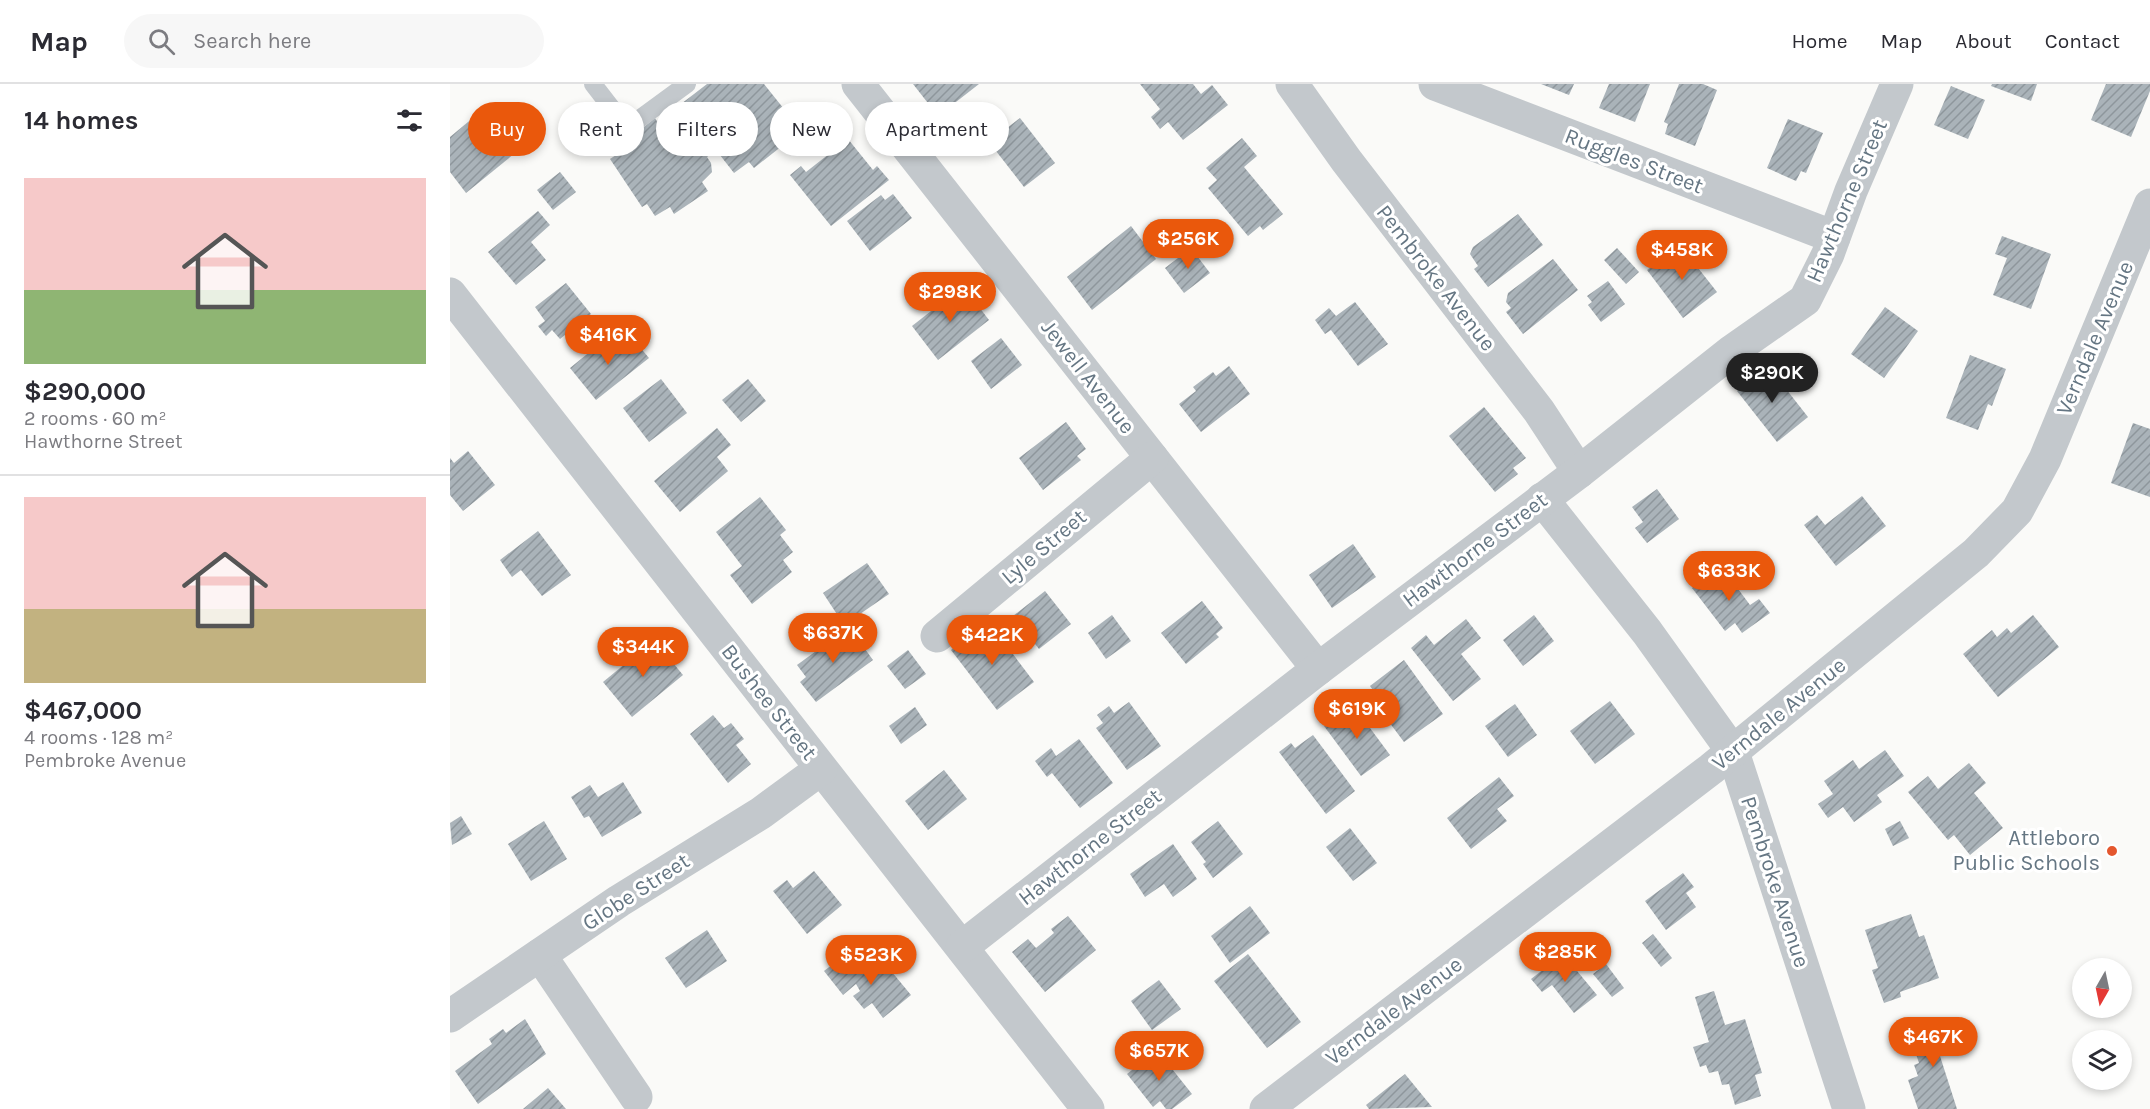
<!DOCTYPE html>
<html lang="en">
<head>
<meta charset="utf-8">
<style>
  body { margin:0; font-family:Karla,sans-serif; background:#f7f7f7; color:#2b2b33; height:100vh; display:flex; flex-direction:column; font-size:22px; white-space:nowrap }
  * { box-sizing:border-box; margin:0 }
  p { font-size:20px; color:#7c7c81 }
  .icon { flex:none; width:33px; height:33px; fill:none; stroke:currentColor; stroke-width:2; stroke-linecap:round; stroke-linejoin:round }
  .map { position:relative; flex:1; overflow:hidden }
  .sheet { display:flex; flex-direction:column; background:#fff; width:450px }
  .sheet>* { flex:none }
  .guide { position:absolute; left:18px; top:18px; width:570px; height:54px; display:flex; gap:12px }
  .needle { width:39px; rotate:189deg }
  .buttons { position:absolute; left:1622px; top:874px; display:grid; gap:12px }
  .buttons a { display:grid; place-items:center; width:60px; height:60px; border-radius:50%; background:#fff; box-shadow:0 3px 9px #0003; font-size:30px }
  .price { position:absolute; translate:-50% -51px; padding:0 14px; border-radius:21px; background:#ea580c; color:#fff; font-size:20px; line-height:39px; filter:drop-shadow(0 2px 3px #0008) }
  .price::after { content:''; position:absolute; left:50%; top:36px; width:18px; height:14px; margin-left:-9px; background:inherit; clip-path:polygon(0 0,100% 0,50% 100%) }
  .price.active { background:#222; color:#fff }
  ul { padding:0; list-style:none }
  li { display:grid; align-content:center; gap:12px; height:318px; padding:0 24px }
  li+li { border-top:2px solid #e1e1e2 }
  li span { display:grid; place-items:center; height:186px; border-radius:0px; color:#555 }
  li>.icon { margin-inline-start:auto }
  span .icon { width:108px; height:108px; fill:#fffc; stroke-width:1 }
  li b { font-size:26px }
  h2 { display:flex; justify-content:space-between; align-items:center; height:72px; padding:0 24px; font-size:26px }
  .tag { padding:0 21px; border-radius:27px; background:#fff; box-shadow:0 3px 9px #0003; font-size:21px; line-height:54px }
  .tag.active { background:#ea580c; color:#fff }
  header { display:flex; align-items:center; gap:36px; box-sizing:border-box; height:84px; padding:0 30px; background:#fff; border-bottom:2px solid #e1e1e2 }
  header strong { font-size:28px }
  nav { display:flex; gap:33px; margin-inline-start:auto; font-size:21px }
  .search { width:420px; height:54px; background:#f7f7f7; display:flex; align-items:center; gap:15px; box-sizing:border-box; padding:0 21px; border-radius:33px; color:#7c7c81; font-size:22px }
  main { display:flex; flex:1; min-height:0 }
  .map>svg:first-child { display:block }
</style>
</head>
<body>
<header>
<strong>Map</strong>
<div class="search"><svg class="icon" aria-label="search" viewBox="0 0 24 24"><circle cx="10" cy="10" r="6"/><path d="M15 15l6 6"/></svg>Search here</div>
<nav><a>Home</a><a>Map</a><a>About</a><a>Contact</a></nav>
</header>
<main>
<section class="sheet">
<h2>14 homes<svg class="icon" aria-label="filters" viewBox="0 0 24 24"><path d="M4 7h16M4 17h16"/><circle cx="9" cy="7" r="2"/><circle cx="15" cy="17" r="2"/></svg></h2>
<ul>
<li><span style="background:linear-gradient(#f6c9c9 60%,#8fb573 0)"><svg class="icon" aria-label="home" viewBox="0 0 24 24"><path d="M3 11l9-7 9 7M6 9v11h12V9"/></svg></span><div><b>$290,000</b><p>2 rooms · 60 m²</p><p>Hawthorne Street</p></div></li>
<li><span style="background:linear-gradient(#f6c9c9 60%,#c2b280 0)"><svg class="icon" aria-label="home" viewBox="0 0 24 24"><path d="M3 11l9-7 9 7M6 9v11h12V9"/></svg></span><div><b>$467,000</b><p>4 rooms · 128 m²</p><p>Pembroke Avenue</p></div></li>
</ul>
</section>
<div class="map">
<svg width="1700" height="1025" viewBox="0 0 1700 1025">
  <defs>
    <pattern id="building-hatch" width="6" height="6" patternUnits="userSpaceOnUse" patternTransform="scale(1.5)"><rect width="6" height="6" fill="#aab3b9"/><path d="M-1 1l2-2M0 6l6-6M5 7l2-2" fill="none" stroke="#8e969c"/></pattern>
  </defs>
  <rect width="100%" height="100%" fill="#fafaf8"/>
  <!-- building -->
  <g fill="url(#building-hatch)">
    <path d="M257,0H314L346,40L332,51L337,58L304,84L299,78L284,89L266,66L257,73L261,79L262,88L252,98L258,107L224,130L220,123L205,132L197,120L192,123L160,75L172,67L170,62L205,34L208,39L221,28L227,35L237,27L231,20Z"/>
    <path d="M463,0H529L488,32Z"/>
    <path d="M690,0H743L751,10L762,1L778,21L733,56L718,38L710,45L701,33L710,25Z"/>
    <path d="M1091,0H1124L1119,11Z"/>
    <path d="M1159,0H1200L1185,38L1149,24Z"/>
    <path d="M1229,0H1253L1267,6L1245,62L1215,50L1218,40L1214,38Z"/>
    <path d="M1542,0H1587L1581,17L1541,2Z"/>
    <path d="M1656,0H1700V7L1681,53L1641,36Z"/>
    <path d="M1501,2L1535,16L1518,55L1484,41Z"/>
    <path d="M36,23L70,65L16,109L0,88V53Z"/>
    <path d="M570,34L605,79L574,103L539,58Z"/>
    <path d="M1338,35L1373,49L1356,89L1351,87L1346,97L1317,84Z"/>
    <path d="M792,54L807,72L794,83L833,130L813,146L810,142L798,152L758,104L767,96L756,84Z"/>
    <path d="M398,55L423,86L427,82L439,96L381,142L340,91L351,82L356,88Z"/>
    <path d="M110,88L126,108L103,126L87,106Z"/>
    <path d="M443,110L462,134L420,167L397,137L431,111L435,116Z"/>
    <path d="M88,127L100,141L81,158L96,176L66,201L38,168Z"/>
    <path d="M1068,130L1093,161L1038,203L1024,185L1028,182L1020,170L1023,163Z"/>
    <path d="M681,142L706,175L642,226L617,193Z"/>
    <path d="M1552,152L1601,170L1581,225L1543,211L1557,174L1545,170Z"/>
    <path d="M1230,161L1267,208L1233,234L1197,186Z"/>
    <path d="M741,164L760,189L734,209L715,184Z"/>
    <path d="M1167,164L1189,188L1176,200L1154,176Z"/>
    <path d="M1103,175L1128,206L1073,250L1056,228L1061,224L1056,218L1058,209Z"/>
    <path d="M1158,197L1175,220L1151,238L1138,221L1142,218L1137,212Z"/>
    <path d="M116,199L141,230L110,255L102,246L96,252L88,242L95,237L85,223Z"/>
    <path d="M513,202L539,236L488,276L462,242Z"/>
    <path d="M905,218L938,260L908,282L881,246L875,250L865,236L879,224L886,232Z"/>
    <path d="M1435,223L1468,247L1434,294L1401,270Z"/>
    <path d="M158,253L168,266L183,255L199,274L146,316L120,284Z"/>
    <path d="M551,254L572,281L541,305L521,277Z"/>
    <path d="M1520,271L1556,285L1542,322L1538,320L1528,346L1496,334Z"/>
    <path d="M779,282L800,310L751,348L729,320L746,307L743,303L763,288L766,292Z"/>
    <path d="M1318,282L1358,333L1327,358L1287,307Z"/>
    <path d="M211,295L237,329L199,358L173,324Z"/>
    <path d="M298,295L316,317L291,338L272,316Z"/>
    <path d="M1034,323L1076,374L1063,384L1068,390L1045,408L999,352Z"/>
    <path d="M616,338L636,365L627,372L631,376L593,406L569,374Z"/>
    <path d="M1683,339L1700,345V413L1661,399Z"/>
    <path d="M267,344L281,361L267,373L278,387L230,428L204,397Z"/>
    <path d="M18,367L45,401L13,427L0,411V374L4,379Z"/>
    <path d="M1207,405L1229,435L1197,459L1185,444L1193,438L1182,423Z"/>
    <path d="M1412,412L1436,442L1386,482L1354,441L1367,431L1375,441Z"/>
    <path d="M310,413L336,446L330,451L343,468L333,476L342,488L302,520L280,491L292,482L266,448Z"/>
    <path d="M88,447L121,491L92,512L71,486L62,493L50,476Z"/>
    <path d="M903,460L926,493L882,524L859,491Z"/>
    <path d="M417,479L439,510L394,541L373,509Z"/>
    <path d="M1271,482L1300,521L1309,515L1320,529L1292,549L1285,539L1275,547L1242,504Z"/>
    <path d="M595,507L621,540L589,565L563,532Z"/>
    <path d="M752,517L773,544L766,550L769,553L736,580L711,549Z"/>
    <path d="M662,531L681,557L656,575L638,549Z"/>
    <path d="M1084,531L1104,557L1073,582L1053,556Z"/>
    <path d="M1583,531L1609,563L1548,613L1513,570L1542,546L1547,553L1557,544L1561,549Z"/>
    <path d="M1016,535L1031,554L1011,570L1031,595L1003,617L961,564L976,551L984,561Z"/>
    <path d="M538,537L584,598L547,626L501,566Z"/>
    <path d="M399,543L423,576L366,618L350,598L356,593L347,581Z"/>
    <path d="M204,556L233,591L182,633L153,598Z"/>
    <path d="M458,566L476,590L455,605L437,582Z"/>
    <path d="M954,576L993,630L954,658L936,634L941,631L920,602Z"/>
    <path d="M1160,617L1185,650L1145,680L1120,647Z"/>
    <path d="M679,618L711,662L677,686L646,644L653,639L647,631L659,622L664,629Z"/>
    <path d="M1065,620L1087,651L1058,673L1035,642Z"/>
    <path d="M903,621L940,671L911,692L874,642Z"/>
    <path d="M465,623L477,641L451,660L439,642Z"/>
    <path d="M263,631L274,644L281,639L294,655L286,661L301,680L278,699L240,650Z"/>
    <path d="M863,651L905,707L876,730L829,668L841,659L845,664Z"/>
    <path d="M629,655L663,699L630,724L602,689L597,693L585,677L601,664L606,672Z"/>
    <path d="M1435,666L1454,692L1427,711L1432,718L1404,738L1393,723L1378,734L1368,720L1383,710L1374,697L1403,676L1409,685Z"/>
    <path d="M1519,679L1536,699L1524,709L1553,744L1520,771L1504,751L1498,756L1458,708L1478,692L1488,705Z"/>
    <path d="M494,686L517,715L478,746L455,717Z"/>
    <path d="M1049,693L1064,712L1047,725L1057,737L1021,765L997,734Z"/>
    <path d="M173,698L192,729L152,753L139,732L134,734L121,713L140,701L148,713Z"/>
    <path d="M11,732L22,750L2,761L0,739Z"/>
    <path d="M94,737L117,775L81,797L58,760Z"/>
    <path d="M768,737L793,770L763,794L753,780L756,778L741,758Z"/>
    <path d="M1450,737L1459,754L1443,762L1435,745Z"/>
    <path d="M900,744L927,779L903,797L876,763Z"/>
    <path d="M723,760L747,795L723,813L714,800L695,813L680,790Z"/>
    <path d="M364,787L392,821L357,850L323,807L337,796L343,804Z"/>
    <path d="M1233,789L1244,803L1236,809L1246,823L1216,846L1195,817Z"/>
    <path d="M800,822L820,849L780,879L761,852Z"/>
    <path d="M1461,830L1469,853L1474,851L1489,894L1450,908L1451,913L1434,919L1422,886L1428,884L1415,846Z"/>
    <path d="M618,832L646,866L595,908L562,868L578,855L586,864L604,849L601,845Z"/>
    <path d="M257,846L277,877L236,904L215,874Z"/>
    <path d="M1203,850L1222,874L1211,883L1192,859Z"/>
    <path d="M798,870L851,938L817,964L764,897Z"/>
    <path d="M1113,870L1147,911L1124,929L1102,901L1092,908L1081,895Z"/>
    <path d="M432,876L461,911L433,934L422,919L414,925L403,912L410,907L406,900L393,911L374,887L387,877L396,888L409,878L417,888Z"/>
    <path d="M1156,880L1174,904L1162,913L1143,890Z"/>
    <path d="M709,896L731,925L702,946L681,917Z"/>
    <path d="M1264,907L1275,941L1295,935L1312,989L1305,991L1311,1012L1285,1021L1279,1000L1272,1001L1268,987L1259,989L1256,981L1250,983L1243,963L1259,958L1245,913Z"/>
    <path d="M75,935L96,970L28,1020L5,987L42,960L39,955L53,945L56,949Z"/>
    <path d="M1499,938L1508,966L1490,972L1507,1025H1468L1458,996L1468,992L1464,981L1469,979L1460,952Z"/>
    <path d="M707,966L742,1010L722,1025H716L710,1017L703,1023L677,990Z"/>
    <path d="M955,990L982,1023L919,1025L916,1021Z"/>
    <path d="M98,1004L116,1025H73Z"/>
  </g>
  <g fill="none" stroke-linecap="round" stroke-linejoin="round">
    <!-- service -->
    <path stroke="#c3c8cc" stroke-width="18" d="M143,0L177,44L237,0"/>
    <!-- minor -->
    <g stroke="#c3c8cc" stroke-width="33">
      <path d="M408,0L868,585"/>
      <path d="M842,0L896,76L1089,327L1129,388"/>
      <path d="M985,0L1384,153"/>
      <path d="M0,210L638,1025"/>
      <path d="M1092,415L1197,548L1283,668L1399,1025"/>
      <path d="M487,552L702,374"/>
      <path d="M512,863L868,585L1129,388L1282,267L1355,216L1378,170L1401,107L1447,0"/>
      <path d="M90,871L186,1013"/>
      <path d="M0,932L169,817L311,729L371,685"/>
      <path d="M816,1025L1261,685L1526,469L1567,427L1595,375L1700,121"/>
    </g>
  </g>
  <!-- markers -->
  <circle fill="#e4572e" stroke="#fff" stroke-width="2" cx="1662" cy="767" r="6"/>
  <g text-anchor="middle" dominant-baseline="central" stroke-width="6" stroke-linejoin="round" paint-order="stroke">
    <!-- street labels -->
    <g font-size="22" fill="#657683" stroke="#fff">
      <text transform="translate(1184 77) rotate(21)">Ruggles Street</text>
      <text transform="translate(1397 117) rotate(-67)">Hawthorne Street</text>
      <text transform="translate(986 194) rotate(52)">Pembroke Avenue</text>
      <text transform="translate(1645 254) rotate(-67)">Verndale Avenue</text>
      <text transform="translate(638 293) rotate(52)">Jewell Avenue</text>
      <text transform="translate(594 463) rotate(-40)">Lyle Street</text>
      <text transform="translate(1025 466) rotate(-37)">Hawthorne Street</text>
      <text transform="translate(319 618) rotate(52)">Bushee Street</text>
      <text transform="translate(1329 630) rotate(-39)">Verndale Avenue</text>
      <text transform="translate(640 763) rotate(-38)">Hawthorne Street</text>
      <text transform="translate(1325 798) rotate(72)">Pembroke Avenue</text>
      <text transform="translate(186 808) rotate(-33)">Globe Street</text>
      <text transform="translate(944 927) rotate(-37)">Verndale Avenue</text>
    </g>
    <!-- poi labels -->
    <g font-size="22" fill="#657683" stroke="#fff" text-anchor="end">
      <text x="1650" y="754">Attleboro<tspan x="1650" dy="25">Public Schools</tspan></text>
    </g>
  </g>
</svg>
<div class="buttons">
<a><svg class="needle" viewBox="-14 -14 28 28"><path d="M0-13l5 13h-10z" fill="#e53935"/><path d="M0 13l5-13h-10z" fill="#7c7c81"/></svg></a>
<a><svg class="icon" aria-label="layers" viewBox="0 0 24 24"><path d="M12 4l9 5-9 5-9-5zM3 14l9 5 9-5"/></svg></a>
</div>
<b class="price" style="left:738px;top:186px">$256K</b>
<b class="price" style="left:1232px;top:197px">$458K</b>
<b class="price" style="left:500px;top:239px">$298K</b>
<b class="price" style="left:158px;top:282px">$416K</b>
<b class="price active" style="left:1322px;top:320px">$290K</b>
<b class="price" style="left:1279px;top:518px">$633K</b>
<b class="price" style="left:383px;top:580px">$637K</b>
<b class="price" style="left:542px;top:582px">$422K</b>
<b class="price" style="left:193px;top:594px">$344K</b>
<b class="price" style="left:907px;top:656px">$619K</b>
<b class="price" style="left:1115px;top:899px">$285K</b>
<b class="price" style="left:421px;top:902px">$523K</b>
<b class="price" style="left:1483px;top:984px">$467K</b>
<b class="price" style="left:709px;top:998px">$657K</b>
<div class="guide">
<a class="tag active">Buy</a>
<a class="tag">Rent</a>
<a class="tag">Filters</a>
<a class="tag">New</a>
<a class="tag">Apartment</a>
</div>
</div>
</main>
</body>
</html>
